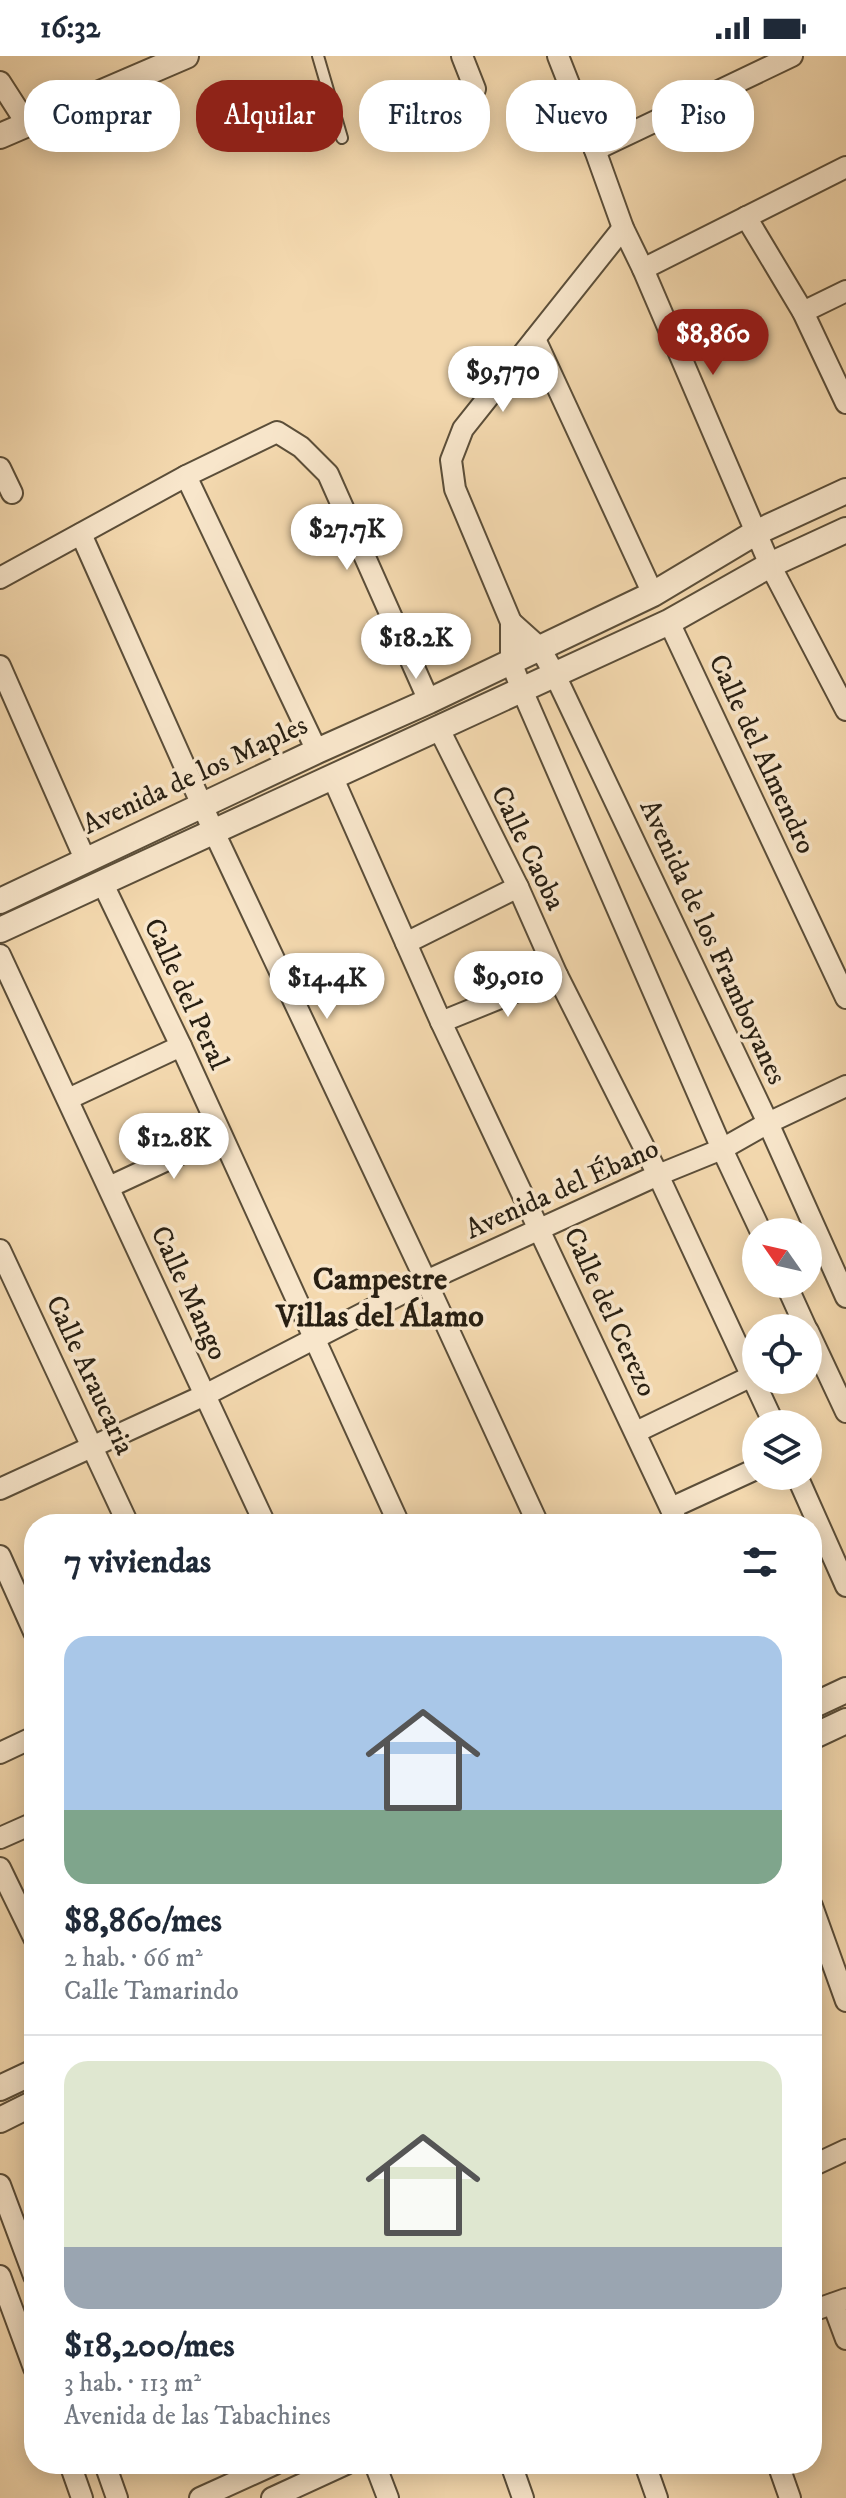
<!DOCTYPE html>
<html lang="es">
<head>
<meta charset="utf-8">
<style>
  body { margin:0; font-family:"IM FELL DW Pica",serif; background:#f2f2f3; color:#1f2937; height:100vh; display:flex; flex-direction:column; font-size:30px; white-space:nowrap }
  * { box-sizing:border-box; margin:0 }
  p { font-size:26px; color:#747a83 }
  .icon { flex:none; width:44px; height:44px; fill:none; stroke:currentColor; stroke-width:2; stroke-linecap:round; stroke-linejoin:round }
  .map { position:relative; flex:1; overflow:hidden }
  .panel { position:absolute; left:24px; top:1458px; width:798px; height:960px; display:flex; flex-direction:column; background:#fff; border-radius:32px; box-shadow:0 4px 20px #0003 }
  .panel>* { flex:none }
  .top-card { position:absolute; left:24px; top:24px; width:798px; height:72px; display:flex; gap:16px }
  .needle { width:52px; rotate:304deg }
  .controls { position:absolute; left:742px; top:1162px; display:grid; gap:16px }
  .controls a { display:grid; place-items:center; width:80px; height:80px; border-radius:50%; background:#fff; box-shadow:0 4px 20px #0003; font-size:40px }
  .price { position:absolute; translate:-50% -68px; padding:0 18px; border-radius:28px; background:#fff; color:#222; font-size:26px; line-height:52px; filter:drop-shadow(0 2px 4px #0008) }
  .price::after { content:''; position:absolute; left:50%; top:48px; width:24px; height:18px; margin-left:-12px; background:inherit; clip-path:polygon(0 0,100% 0,50% 100%) }
  .price.selected { background:#8f2418; color:#fff }
  ul { padding:0; list-style:none }
  li { display:grid; align-content:center; gap:16px; height:424px; padding:0 40px }
  li+li { border-top:2px solid #e0e1e3 }
  li span { display:grid; place-items:center; height:248px; border-radius:24px; color:#555 }
  li>.icon { margin-inline-start:auto }
  span .icon { width:144px; height:144px; fill:#fffc; stroke-width:1 }
  li b { font-size:34px }
  h2 { display:flex; justify-content:space-between; align-items:center; height:96px; padding:0 40px; font-size:34px }
  .pill { padding:0 28px; border-radius:32px; background:#fff; box-shadow:0 4px 20px #0003; font-size:28px; line-height:72px }
  .pill.selected { background:#8f2418; color:#fff }
  .status { display:flex; justify-content:space-between; align-items:center; height:56px; padding:0 40px; background:#fff; direction:ltr }
  .status svg { height:22px; fill:currentColor }
  .map>svg:first-child { display:block }
</style>
</head>
<body>
<div class="status"><b>16:32</b><svg viewBox="0 0 49 12"><path d="M0 12V9h3v3zM5 12V6h3v6zM10 12V3h3v9zM15 12V0h3v12zM26 1h20v11H26zM47 4h2v5h-2z"/></svg></div>
<div class="map">
<svg width="846" height="2442" viewBox="0 0 846 2442">
  <rect width="100%" height="100%" fill="#f4d9af"/>
  <filter id="stains"><feTurbulence type="fractalNoise" baseFrequency=".0025" numOctaves="4"/><feColorMatrix values="0 0 0 0 .2 0 0 0 0 .09 0 0 0 0 .02 0 0 0 .5 -.17"/></filter>
  <radialGradient id="worn" r=".72"><stop offset=".6" stop-color="#630" stop-opacity="0"/><stop offset="1" stop-color="#630" stop-opacity=".3"/></radialGradient>
  <g fill="none" stroke-linecap="round" stroke-linejoin="round">
    <!-- service casing -->
    <g stroke="#5b4e39" stroke-width="14">
      <path id="service" d="M318,0L342,82"/>
    </g>
    <!-- minor casing -->
    <g stroke="#5b4e39" stroke-width="24">
      <g id="minor">
        <path d="M462,0L475,33"/>
        <path d="M558,0L595,94L623,172L643,213L770,509L846,654"/>
        <path d="M0,26L27,68"/>
        <path d="M595,94L792,0"/>
        <path d="M746,161L803,256L846,347"/>
        <path d="M623,172L463,373L451,404L455,433L511,566V606L522,634L722,1093L761,1176"/>
        <path d="M643,213L846,111"/>
        <path d="M803,256L846,235"/>
        <path d="M535,283L653,538"/>
        <path d="M0,412L12,437"/>
        <path d="M186,420L317,695"/>
        <path d="M81,478L214,776L426,1225L538,1468"/>
        <path d="M0,522L186,420L277,376L301,391L328,418L429,645"/>
        <path d="M511,566L540,592L555,619L768,1067L846,1241"/>
        <path d="M669,566L846,942"/>
        <path d="M0,610L85,803"/>
        <path d="M439,673L518,831L557,919L658,1119L774,1368"/>
        <path d="M332,720L441,966L678,1468"/>
        <path d="M102,826L181,990L399,1468"/>
        <path d="M406,887L518,831"/>
        <path d="M0,899L265,1468"/>
        <path d="M441,966L557,919"/>
        <path d="M68,1043L181,990"/>
        <path d="M109,1131L221,1079"/>
        <path d="M0,1194L128,1468"/>
        <path d="M786,1228L806,1272"/>
        <path d="M808,1275L846,1356"/>
        <path d="M636,1376L752,1320"/>
        <path d="M797,1420L846,1530"/>
        <path d="M0,1433L205,1339L426,1225L658,1119L722,1093L768,1067L846,1030"/>
        <path d="M671,1452L756,1413"/>
        <path d="M0,1500L34,1576"/>
        <path d="M0,1697L34,1681"/>
        <path d="M0,1782L34,1767"/>
        <path d="M0,1812L34,1882"/>
        <path d="M812,1850L846,1945"/>
        <path d="M812,2110L846,2094"/>
        <path d="M0,2129L34,2220"/>
        <path d="M0,2220L34,2312"/>
        <path d="M833,2248L846,2283"/>
        <path d="M812,2255L846,2243"/>
        <path d="M70,2408L82,2442"/>
        <path d="M105,2408L117,2442"/>
        <path d="M375,2408L388,2442"/>
        <path d="M511,2408L523,2442"/>
        <path d="M645,2408L657,2442"/>
        <path d="M778,2408L790,2442"/>
        <path d="M200,2442L275,2408"/>
        <path d="M272,2442L346,2408"/>
      </g>
    </g>
    <!-- tertiary casing -->
    <g stroke="#5b4e39" stroke-width="28">
      <g id="tertiary">
        <path d="M0,80L186,0"/>
        <path d="M0,845L317,695L429,645L653,538L755,477L846,435"/>
        <path d="M0,874L669,566L770,509L846,474"/>
        <path d="M812,1650L846,1634"/>
        <path d="M812,1681L846,1665"/>
        <path d="M0,2032L34,2016"/>
        <path d="M0,2064L34,2047"/>
      </g>
    </g>
    <!-- service -->
    <use href="#service" stroke="#f8e6cb" stroke-width="10"/>
    <!-- minor -->
    <use href="#minor" stroke="#f8e6cb" stroke-width="20"/>
    <!-- tertiary -->
    <use href="#tertiary" stroke="#f8e6cb" stroke-width="24"/>
  </g>
  <g text-anchor="middle" dominant-baseline="central" stroke-width="7" stroke-linejoin="round" paint-order="stroke">
    <!-- street labels -->
    <g font-size="28" fill="#281f12" stroke="#f8e6cb">
      <text transform="translate(762 698) rotate(65)">Calle del Almendro</text>
      <text transform="translate(195 719) rotate(-25)">Avenida de los Maples</text>
      <text transform="translate(528 792) rotate(64)">Calle Caoba</text>
      <text transform="translate(713 886) rotate(65)">Avenida de los Framboyanes</text>
      <text transform="translate(186 938) rotate(65)">Calle del Peral</text>
      <text transform="translate(562 1133) rotate(-24)">Avenida del Ébano</text>
      <text transform="translate(189 1237) rotate(65)">Calle Mango</text>
      <text transform="translate(610 1256) rotate(65)">Calle del Cerezo</text>
      <text transform="translate(90 1319) rotate(65)">Calle Araucaria</text>
    </g>
    <!-- quarter labels -->
    <g font-size="32" font-weight="bold" fill="#281f12" stroke="#f8e6cb">
      <text x="380" y="1224">Campestre<tspan x="380" dy="37">Villas del Álamo</tspan></text>
    </g>
  </g>
  <rect width="100%" height="100%" filter="url(#stains)"/>
  <rect width="100%" height="100%" fill="url(#worn)"/>
</svg>
<div class="controls">
<a><svg class="needle" viewBox="-14 -14 28 28"><path d="M0-13l5 13h-10z" fill="#e53935"/><path d="M0 13l5-13h-10z" fill="#747a83"/></svg></a>
<a><svg class="icon" aria-label="locate" viewBox="0 0 24 24"><circle cx="12" cy="12" r="6"/><path d="M12 2v4M12 18v4M2 12h4M18 12h4"/></svg></a>
<a><svg class="icon" aria-label="layers" viewBox="0 0 24 24"><path d="M12 4l9 5-9 5-9-5zM3 14l9 5 9-5"/></svg></a>
</div>
<b class="price selected" style="left:713px;top:321px">$8,860</b>
<b class="price" style="left:503px;top:358px">$9,770</b>
<b class="price" style="left:347px;top:516px">$27.7K</b>
<b class="price" style="left:416px;top:625px">$18.2K</b>
<b class="price" style="left:508px;top:963px">$9,010</b>
<b class="price" style="left:327px;top:965px">$14.4K</b>
<b class="price" style="left:174px;top:1125px">$12.8K</b>
<div class="top-card">
<a class="pill">Comprar</a>
<a class="pill selected">Alquilar</a>
<a class="pill">Filtros</a>
<a class="pill">Nuevo</a>
<a class="pill">Piso</a>
</div>
<section class="panel">
<h2>7 viviendas<svg class="icon" aria-label="filters" viewBox="0 0 24 24"><path d="M4 7h16M4 17h16"/><circle cx="9" cy="7" r="2"/><circle cx="15" cy="17" r="2"/></svg></h2>
<ul>
<li><span style="background:linear-gradient(#a9c7e8 70%,#7fa58c 0)"><svg class="icon" aria-label="home" viewBox="0 0 24 24"><path d="M3 11l9-7 9 7M6 9v11h12V9"/></svg></span><div><b>$8,860/mes</b><p>2 hab. · 66 m²</p><p>Calle Tamarindo</p></div></li>
<li><span style="background:linear-gradient(#dfe7d0 75%,#9aa5b1 0)"><svg class="icon" aria-label="home" viewBox="0 0 24 24"><path d="M3 11l9-7 9 7M6 9v11h12V9"/></svg></span><div><b>$18,200/mes</b><p>3 hab. · 113 m²</p><p>Avenida de las Tabachines</p></div></li>
</ul>
</section>
</div>
</body>
</html>
